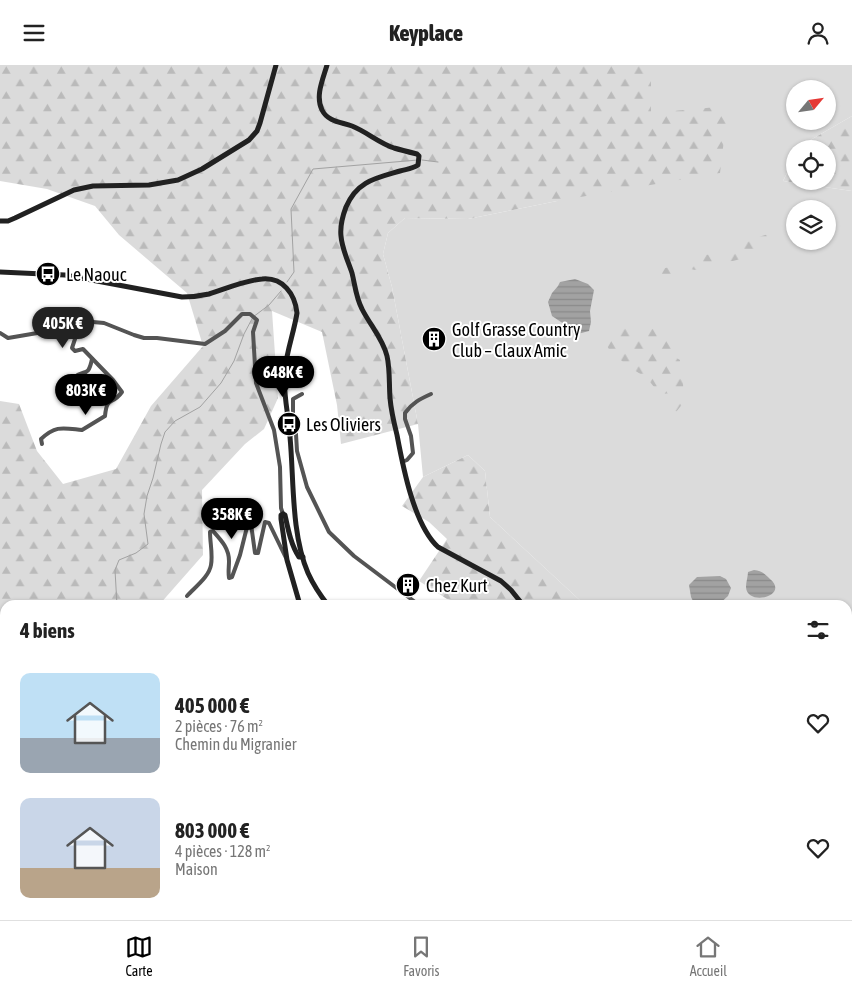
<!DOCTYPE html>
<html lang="fr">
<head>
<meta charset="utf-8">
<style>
  body { margin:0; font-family:"Asap Condensed",sans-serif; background:#f2f2f2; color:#222; height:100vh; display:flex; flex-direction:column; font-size:19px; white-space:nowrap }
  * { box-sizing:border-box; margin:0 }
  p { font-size:16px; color:#767676 }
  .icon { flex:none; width:28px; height:28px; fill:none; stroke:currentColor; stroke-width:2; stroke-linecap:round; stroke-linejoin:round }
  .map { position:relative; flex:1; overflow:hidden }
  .sheet { position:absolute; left:0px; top:535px; width:852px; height:320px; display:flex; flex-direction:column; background:#fff; border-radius:15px 15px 0 0; box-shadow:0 1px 4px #0004 }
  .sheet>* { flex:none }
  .needle { width:32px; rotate:61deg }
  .tools { position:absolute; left:786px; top:15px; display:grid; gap:10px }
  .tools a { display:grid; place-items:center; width:50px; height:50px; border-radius:50%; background:#fff; box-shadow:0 1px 4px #0004; font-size:25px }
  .price { position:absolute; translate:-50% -42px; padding:0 11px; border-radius:18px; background:#000; color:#fff; font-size:16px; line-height:32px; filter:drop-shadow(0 1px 2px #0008) }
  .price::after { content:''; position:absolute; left:50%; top:30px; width:15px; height:11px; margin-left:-8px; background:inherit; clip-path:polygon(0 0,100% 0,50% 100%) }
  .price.on { background:#222; color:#fff }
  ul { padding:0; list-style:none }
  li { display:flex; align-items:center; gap:15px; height:125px; padding:0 20px }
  li span { display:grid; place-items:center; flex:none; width:140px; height:100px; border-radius:10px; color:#555 }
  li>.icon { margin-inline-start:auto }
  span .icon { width:60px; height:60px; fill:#fffc; stroke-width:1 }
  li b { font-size:21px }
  h2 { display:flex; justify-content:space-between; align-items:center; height:60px; padding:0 20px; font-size:21px }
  header { display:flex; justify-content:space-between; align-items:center; height:65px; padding:0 20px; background:#fff; font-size:22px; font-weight:800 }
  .dock { display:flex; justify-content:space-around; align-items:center; height:70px; border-top:1px solid #e0e0e0; background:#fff; font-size:14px; color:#767676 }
  .dock a { display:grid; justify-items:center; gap:2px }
  .dock .on { color:#000 }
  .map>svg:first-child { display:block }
</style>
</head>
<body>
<header><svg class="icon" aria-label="menu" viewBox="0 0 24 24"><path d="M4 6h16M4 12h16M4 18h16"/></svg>Keyplace<svg class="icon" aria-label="person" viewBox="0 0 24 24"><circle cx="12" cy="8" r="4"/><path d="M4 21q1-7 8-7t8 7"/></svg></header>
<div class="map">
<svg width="852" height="855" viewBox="0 0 852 855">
  <defs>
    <pattern id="forest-firs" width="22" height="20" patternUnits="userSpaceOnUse" patternTransform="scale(1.25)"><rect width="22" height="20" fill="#dbdbdb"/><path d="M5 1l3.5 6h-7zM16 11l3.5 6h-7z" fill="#bababa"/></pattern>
    <pattern id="water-rules" width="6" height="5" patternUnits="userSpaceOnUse" patternTransform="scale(1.25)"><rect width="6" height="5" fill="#a2a2a2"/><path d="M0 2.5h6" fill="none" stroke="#8a8a8a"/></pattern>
  </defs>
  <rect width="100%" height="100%" fill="#fff"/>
  <!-- grass -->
  <path fill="#dbdbdb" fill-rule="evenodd" d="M651,0H852V51L800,81L799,84H795V92L783,116L852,126V583L848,591V540H585L490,452L485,406L468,390L423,412L418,359L392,222L383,189L388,168L405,153L468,154L557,136L650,48ZM795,24H828V56H795ZM795,144H828V176H795Z"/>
  <!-- forest -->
  <g fill="url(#forest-firs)">
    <path d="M0,0H651V48L728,41L720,108L557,136L468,154L405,153L388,168L383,189L392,222L418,359L341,379L337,340L322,267L272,246L278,333L264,364L245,379L202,425L203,490L159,540H5V850H302V855H0V336L19,339L37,386L63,419L116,404L151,341L203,281L187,228L119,170L95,141L47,124L0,116Z"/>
    <path d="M852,51V126L783,116L795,92V116H828V84H799L800,81Z"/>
    <path d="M772,169L775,173C762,194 733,195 712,200C707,202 701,205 697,205C693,205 688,203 685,202L680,209C672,209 664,209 657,211C651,212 646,215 640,216L638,213L645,209L656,205L684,199L704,190L727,188L751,175L765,170Z"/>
    <path d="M616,263C631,263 662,260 672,272C675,274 676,279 678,283L673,291L680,295L679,303L683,318L684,337L676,347L672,343L676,335L672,328L662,329L659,322H654L647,313L629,302L610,286L606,279V264Z"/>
    <path d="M468,390L485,406L490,452L585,540H468L447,534L419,516L447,474L429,457L402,441L423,412Z"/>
    <path d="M852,583V855H716L718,850H848V591Z"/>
  </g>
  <!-- water -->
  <g fill="url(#water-rules)">
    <path d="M575,214L588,219L594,225L590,246L591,257L589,266L574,270L570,263L552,251L548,237L552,228L558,221L560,217Z"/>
    <path d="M754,505C762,506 764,508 770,514C790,531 747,542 746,522C746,517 748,511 748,507Z"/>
    <path d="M720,511L726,514L731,523L728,531L718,540H695L691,532L689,520L697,512Z"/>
  </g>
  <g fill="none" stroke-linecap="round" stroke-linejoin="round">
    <!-- stream -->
    <g stroke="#a2a2a2" stroke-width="1">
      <path d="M422,95L438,97"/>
      <path d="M287,217L294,207L291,144L313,104L418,95"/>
      <path d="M117,540L115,505L119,495L136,488L148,479L144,449L147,431L153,413L161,379L165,367L175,356L200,342L221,318L234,296L244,269L253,252L269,240L281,226"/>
      <path d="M848,715L852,708"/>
      <path d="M153,850L159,855"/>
      <path d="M734,855L746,850"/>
    </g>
    <!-- street -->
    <g stroke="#545454" stroke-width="4">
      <path d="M0,268L8,273L14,272L49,266L70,256H82L104,258L134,270L144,273H157L205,279L225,266L242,249H250L257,255L253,267L256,318L274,365L280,402L281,443L283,449"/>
      <path d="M302,329L293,334V354L289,359L296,369L297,386L307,422L329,467L354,491L419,540"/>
      <path d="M63,330C67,325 70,317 74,313C84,303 88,314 92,294"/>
      <path d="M42,379L41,374C56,360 63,363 82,365L105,351C107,330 112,341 122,327L113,315L83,284L75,286L72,283L77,268V256"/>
      <path d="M402,397L407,395L413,388L411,371L405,354V348C412,338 420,334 431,329"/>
      <path d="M187,531C195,522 209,512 211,500C213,489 210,478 210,467L213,466C221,475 229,483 229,496C229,502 228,507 229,513L232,512L240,490L248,458L251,459L255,488H258L265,457L269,458L286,493"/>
      <path d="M668,850L672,854"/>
    </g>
    <!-- secondary -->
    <g stroke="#212121" stroke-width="5">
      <path d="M327,0C323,14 315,31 322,45C328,57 341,57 352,61C367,67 379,78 394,83C401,85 409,87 417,89L419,91L418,100C412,104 407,104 400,106C376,113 357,116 346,142C343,150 340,162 341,171C342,184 348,196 352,208C355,220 356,233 362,244C370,260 383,274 387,291C390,304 389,319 390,333C391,345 394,358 397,370C403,402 414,460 438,482L501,516L511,525L523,540"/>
      <path d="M0,156H8L15,153L74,125L93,121L149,120L178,115L202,104L249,75L257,66L260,58L276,0"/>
      <path d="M0,207L65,210L182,232C192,232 200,231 209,229C225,224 246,215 262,214C283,212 295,229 297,248C294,267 287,285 285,304C282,327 289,350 290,372C294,414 291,469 308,508C313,519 320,530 328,540"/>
      <path d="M283,449L281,450V454L287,495L300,540"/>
      <path d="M283,449L285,450C288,464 291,480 299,492H303"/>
      <path d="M848,685L852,680"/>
      <path d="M848,847L852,837"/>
      <path d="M324,850L329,855"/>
      <path d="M551,850L553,855"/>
      <path d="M844,855L846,850"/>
    </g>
  </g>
  <!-- icons -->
  <defs>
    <g id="bus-disc" transform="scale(1.25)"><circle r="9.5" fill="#000" stroke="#fff"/><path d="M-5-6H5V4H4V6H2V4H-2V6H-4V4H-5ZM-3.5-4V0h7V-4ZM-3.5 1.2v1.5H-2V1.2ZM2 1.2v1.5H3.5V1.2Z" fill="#fff"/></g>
    <g id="building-disc" transform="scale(1.25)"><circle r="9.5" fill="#000" stroke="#fff"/><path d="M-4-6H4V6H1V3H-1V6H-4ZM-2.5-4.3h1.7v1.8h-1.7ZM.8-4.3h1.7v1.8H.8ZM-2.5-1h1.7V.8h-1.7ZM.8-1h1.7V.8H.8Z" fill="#fff"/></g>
  </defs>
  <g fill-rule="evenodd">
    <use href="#bus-disc" x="48" y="209"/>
    <use href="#building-disc" x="434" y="274"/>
    <use href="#bus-disc" x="289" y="359"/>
    <use href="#building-disc" x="408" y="520"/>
  </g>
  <g text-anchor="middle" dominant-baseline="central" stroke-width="4" stroke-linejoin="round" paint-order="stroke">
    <!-- poi labels -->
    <g font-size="18" fill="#000" stroke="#fff" text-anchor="start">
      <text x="66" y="209">Le Naouc</text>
      <text x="452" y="264">Golf Grasse Country<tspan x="452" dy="21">Club – Claux Amic</tspan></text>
      <text x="306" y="359">Les Oliviers</text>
      <text x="426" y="520">Chez Kurt</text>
    </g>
  </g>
</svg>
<div class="tools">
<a><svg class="needle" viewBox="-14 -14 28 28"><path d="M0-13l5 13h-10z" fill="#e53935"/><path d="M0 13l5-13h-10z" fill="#767676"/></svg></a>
<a><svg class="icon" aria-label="locate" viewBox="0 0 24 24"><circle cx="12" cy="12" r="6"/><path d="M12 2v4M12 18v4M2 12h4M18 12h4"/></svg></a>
<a><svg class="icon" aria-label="layers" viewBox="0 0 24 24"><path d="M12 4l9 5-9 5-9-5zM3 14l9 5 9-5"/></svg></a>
</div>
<b class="price on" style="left:63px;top:284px">405K €</b>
<b class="price" style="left:283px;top:333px">648K €</b>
<b class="price" style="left:86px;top:351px">803K €</b>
<b class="price" style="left:232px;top:475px">358K €</b>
<section class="sheet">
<h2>4 biens<svg class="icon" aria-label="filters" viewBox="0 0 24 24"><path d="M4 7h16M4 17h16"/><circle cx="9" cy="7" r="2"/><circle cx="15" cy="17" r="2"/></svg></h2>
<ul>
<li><span style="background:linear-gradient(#bfe0f5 65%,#9aa5b1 0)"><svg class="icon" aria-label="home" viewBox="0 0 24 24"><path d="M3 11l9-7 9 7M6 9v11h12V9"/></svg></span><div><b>405 000 €</b><p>2 pièces · 76 m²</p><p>Chemin du Migranier</p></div><svg class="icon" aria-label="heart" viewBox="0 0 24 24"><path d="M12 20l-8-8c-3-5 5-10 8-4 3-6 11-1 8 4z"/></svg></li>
<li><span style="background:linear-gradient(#c9d6e8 70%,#b9a48a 0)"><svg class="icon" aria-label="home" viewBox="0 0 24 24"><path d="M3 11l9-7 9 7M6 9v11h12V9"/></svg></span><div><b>803 000 €</b><p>4 pièces · 128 m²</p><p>Maison</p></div><svg class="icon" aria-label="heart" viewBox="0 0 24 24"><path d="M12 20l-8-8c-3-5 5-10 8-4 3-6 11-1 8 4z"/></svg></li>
</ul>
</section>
</div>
<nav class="dock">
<a class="on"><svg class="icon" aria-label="map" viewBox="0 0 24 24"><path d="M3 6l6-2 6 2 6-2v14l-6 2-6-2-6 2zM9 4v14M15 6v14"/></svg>Carte</a>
<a><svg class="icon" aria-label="saved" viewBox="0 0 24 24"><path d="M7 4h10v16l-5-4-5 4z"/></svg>Favoris</a>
<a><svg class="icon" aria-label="home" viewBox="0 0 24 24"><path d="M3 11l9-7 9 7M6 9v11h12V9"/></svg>Accueil</a>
</nav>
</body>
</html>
